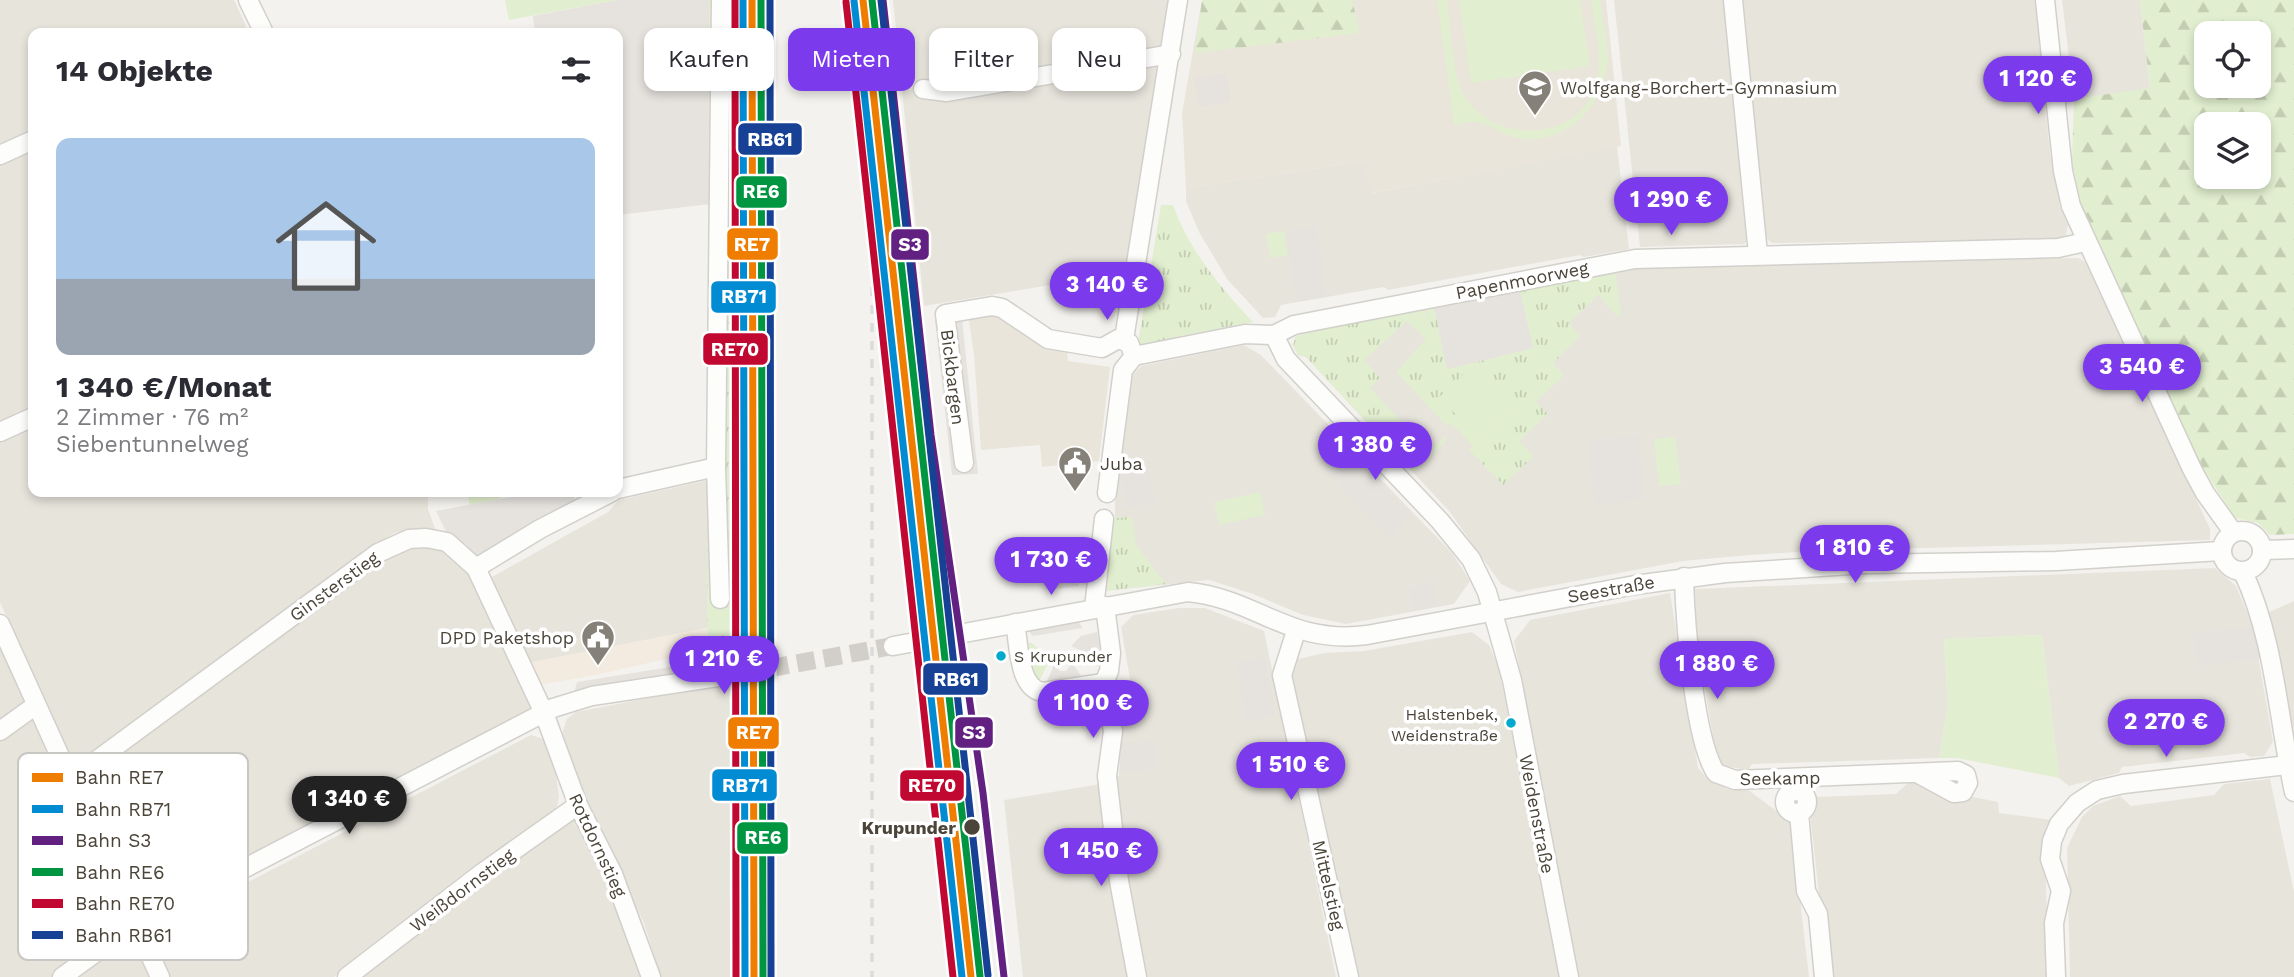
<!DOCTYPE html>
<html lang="de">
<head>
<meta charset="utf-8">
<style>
  body { margin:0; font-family:"Work Sans",sans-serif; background:#f2f2f3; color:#2b2b33; height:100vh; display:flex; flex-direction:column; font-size:26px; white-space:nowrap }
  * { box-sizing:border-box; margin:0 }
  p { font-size:23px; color:#7c7c81 }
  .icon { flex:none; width:38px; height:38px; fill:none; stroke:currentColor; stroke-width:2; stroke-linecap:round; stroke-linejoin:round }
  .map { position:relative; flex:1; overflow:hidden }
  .details { position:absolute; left:28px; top:28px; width:595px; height:469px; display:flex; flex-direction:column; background:#fff; border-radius:14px; box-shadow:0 4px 10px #0003 }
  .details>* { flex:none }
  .guide { position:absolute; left:644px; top:28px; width:665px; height:63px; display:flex; gap:14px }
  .controls { position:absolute; left:2194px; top:21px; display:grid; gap:14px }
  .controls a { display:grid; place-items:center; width:77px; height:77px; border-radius:14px; background:#fff; box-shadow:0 4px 10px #0003; font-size:35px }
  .price { position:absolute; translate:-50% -60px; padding:0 16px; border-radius:24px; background:#7c3aed; color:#fff; font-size:23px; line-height:46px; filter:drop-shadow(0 2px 4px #0008) }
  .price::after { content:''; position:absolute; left:50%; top:42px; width:21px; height:16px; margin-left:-10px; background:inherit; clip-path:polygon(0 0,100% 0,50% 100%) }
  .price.on { background:#222; color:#fff }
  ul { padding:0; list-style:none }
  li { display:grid; align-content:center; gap:14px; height:371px; padding:0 28px }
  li+li { border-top:2px solid #e1e1e2 }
  li span { display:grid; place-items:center; height:217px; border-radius:14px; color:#555 }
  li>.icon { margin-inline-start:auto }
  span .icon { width:126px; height:126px; fill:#fffc; stroke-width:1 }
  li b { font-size:30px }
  h2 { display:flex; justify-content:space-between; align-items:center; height:84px; padding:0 28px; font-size:30px }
  .pill { padding:0 24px; border-radius:14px; background:#fff; box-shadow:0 4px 10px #0003; font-size:24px; line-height:63px }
  .pill.on { background:#7c3aed; color:#fff }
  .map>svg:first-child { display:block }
</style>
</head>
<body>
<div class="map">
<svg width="2294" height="977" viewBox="0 0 2294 977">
  <defs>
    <pattern id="grass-tufts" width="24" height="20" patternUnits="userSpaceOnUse" patternTransform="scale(1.75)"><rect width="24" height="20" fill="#e1eecf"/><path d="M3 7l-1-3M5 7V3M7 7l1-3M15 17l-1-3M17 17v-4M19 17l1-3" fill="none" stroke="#c3cdb2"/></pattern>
    <pattern id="forest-firs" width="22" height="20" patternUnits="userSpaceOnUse" patternTransform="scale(1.75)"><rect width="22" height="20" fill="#e1eecf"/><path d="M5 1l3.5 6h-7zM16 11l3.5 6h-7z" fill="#c3cdb2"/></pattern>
  </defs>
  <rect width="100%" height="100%" fill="#f4f2ee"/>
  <!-- residential -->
  <g fill="#e7e4dc">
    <path d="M0,0H234L246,26L244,33H33V129L0,144Z"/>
    <path d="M893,0H1171L1129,272L924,306Z"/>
    <path d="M1614,0H1724L1749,239L1744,244L1640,247Z"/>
    <path d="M1742,0H2035L2050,153L2060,207L2068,225L2066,235L2057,239L1772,243L1766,238Z"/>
    <path d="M2062,0H2140L2150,89L2074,99Z"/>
    <path d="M1617,146L1629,249L1584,257L1580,255L1388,290L1384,287L1281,305L1275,317L1263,318L1227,279L1199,232L1186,201V188L1365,161L1372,193Z"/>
    <path d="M33,150V408L0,423V165Z"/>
    <path d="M2078,258L2085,262L2147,393L2210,529V540L1813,551L1750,555L1683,561L1518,592L1501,584L1449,511L1306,357L1298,355L1293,345L1296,336L1305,333L1635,267Z"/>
    <path d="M1244,345L1261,355L1452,553L1470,581L1454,604L1346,624L1303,615L1253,594L1209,580L1104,591L1101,588L1115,518V498L1132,376L1141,366Z"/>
    <path d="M33,426V492H428V509L436,531L406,530L394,533L373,546L78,763L70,760L0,602V440Z"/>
    <path d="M709,480L707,628L528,663L490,578L608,512L619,500Z"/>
    <path d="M425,545L440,549L456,558L470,573L534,709L145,910L139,908L86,790L88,776L383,559L409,547Z"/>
    <path d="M2215,568L2236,586L2253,627L2273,742L2264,756L2250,757L2244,753L2122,767L2119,773L2069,786L2059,778L2042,635L1944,639L1948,705L1939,758L1752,764L1748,770L1724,766L1716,754L1697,645L1695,589Z"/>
    <path d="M1670,593L1698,768L1707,778L1728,789H1747L1791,822L1809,977H1579L1514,641L1530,620Z"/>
    <path d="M2294,601V737L2269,612Z"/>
    <path d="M1179,608H1205L1264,631L1336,977H1142L1112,777L1119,776L1122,734L1115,688L1131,685L1121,627L1133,615Z"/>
    <path d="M1472,632L1489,645L1499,669L1559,977H1357L1292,677L1298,659L1325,653L1364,651Z"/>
    <path d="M0,645L33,722L151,977H0Z"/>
    <path d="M742,680L743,977H661L644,923L583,798L563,739V730L567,719L576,712Z"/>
    <path d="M531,735L543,739L556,774L559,796L557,807L334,977H169L149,936L154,931Z"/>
    <path d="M2270,779L2294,892V977H2070L2067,848L2082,817L2093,806L2120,796L2131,806L2214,795L2224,784Z"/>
    <path d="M1910,781L1922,784L1950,802L1961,803L1973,797L1998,802L1999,813L2052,820L2045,854L2049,977H1828L1810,812L1815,797L1896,794Z"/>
    <path d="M1101,784L1131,977H1023L1004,800Z"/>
    <path d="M576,817L606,876L642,977H361Z"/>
  </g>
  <!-- commercial -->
  <path fill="#f3ebdf" d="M707,628L709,649L596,675L539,685L528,663Z"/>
  <!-- industrial -->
  <path fill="#e6e2de" d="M617,0H709L710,204L618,215V33H535L533,16Z"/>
  <!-- education -->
  <g fill="#eae5da">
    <path d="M1202,0H1606L1621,146L1371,193L1365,161L1186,188L1182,113Z"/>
    <path d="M990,315L1000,317L1038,343L1067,349L1068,361L1110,367L1099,461L1042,467L1040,445L981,450L974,355L969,320Z"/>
  </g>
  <!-- grass -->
  <g fill="url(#grass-tufts)">
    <path d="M709,0H742L748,662L735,661L726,647H710L707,628Z"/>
    <path d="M1161,205H1173C1189,250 1220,287 1253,322L1180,336L1173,343L1142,347L1138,343Z"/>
    <path d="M1615,270L1621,314L1617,316L1598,295L1569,323L1580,336L1553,363L1564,375L1536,402L1548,414L1519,441L1534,456L1503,485L1469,450L1512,409L1457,416L1447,426L1396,372L1426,339L1407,321L1364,360L1380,378L1370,388L1429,451L1446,436L1447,440L1413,472L1306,357L1298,355L1293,345L1296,336L1305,333L1424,308L1428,318L1427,309L1434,307L1448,369L1533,348L1519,288Z"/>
    <path d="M1132,517L1136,545L1166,584L1104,591L1101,588L1115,518Z"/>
    <path d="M1026,643H1032L1050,659L1039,682L1030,670Z"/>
  </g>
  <!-- forest -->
  <g fill="url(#forest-firs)" fill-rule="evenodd">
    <path d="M1202,0H1352L1360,33L1195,53Z"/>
    <path d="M2140,0H2294V534L2270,535L2258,523L2235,518L2201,465L2082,210L2072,160L2074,99L2150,88ZM2207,33H2259V86H2207ZM2207,124H2259V177H2207Z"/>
  </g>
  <!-- park -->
  <g fill="#e1eecf">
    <path d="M505,0H617L509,20Z"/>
    <path d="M1437,0H1447C1451,23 1452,66 1460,86C1483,146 1582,146 1597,81C1603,56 1594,25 1591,0H1600C1602,19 1608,40 1608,59C1606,101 1571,143 1525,139C1501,137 1498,127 1481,123C1474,120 1461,124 1454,125Z"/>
    <path d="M1459,0H1580L1590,66L1471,83Z"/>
    <path d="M1284,231L1288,255L1270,258L1266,234Z"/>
    <path d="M1472,366L1512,409L1473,446L1450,422L1457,416L1439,397Z"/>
    <path d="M1675,437L1681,484L1659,486L1654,439Z"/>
    <path d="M467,492H496L500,499L470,505Z"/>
    <path d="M1260,492L1265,515L1219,525L1214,502Z"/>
    <path d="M2042,635L2059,778L1957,758H1939L1948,705L1944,639Z"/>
  </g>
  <!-- parking -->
  <g fill="#e6e3df">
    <path d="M1226,73L1231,102L1199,107L1194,78Z"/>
    <path d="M1317,226L1327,297L1296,301L1286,231Z"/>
    <path d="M1519,288L1533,348L1447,369L1434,307Z"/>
    <path d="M962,318L978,474L952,475L935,320Z"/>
    <path d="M1335,435L1412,516L1390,537L1313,457Z"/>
    <path d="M1638,435L1646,500L1594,505L1587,441Z"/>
    <path d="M1149,470L1155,503L1126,508L1120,475Z"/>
    <path d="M538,492H572L576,504L479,559L467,545L448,536L436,511Z"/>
    <path d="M1074,542L1079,586L1056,589L1052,545Z"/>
    <path d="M1434,582L1438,606L1412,611L1408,587Z"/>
    <path d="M1077,620L1083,628L1033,636L1026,629Z"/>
    <path d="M2253,627L2260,659L2196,666L2192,633Z"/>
    <path d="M1097,632L1103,666L1079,664L1074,660L1080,650L1071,646L1081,636Z"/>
    <path d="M1265,657L1275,716L1246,721L1236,662Z"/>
    <path d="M695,663L703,671L574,693L577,682Z"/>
    <path d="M1072,663L1084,680L1045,686L1054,665L1060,671H1066Z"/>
    <path d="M1154,741L1157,769L1120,772L1121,743Z"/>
  </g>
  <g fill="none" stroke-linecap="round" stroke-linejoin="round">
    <!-- minor-tunnel -->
    <path stroke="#d2cfca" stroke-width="18" stroke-dasharray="18 9" stroke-linecap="butt" d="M744,673L893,646"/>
    <!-- minor casing -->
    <g stroke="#d2d0cb" stroke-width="21">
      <g id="minor">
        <path d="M248,0L264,33"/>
        <path d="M1733,0L1758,254"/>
        <path d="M2045,0L2063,171L2071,206L2192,469L2205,493L2233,532"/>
        <path d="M923,89L947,92L1171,54"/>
        <path d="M0,155L33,140"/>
        <path d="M1274,335L1286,359L1440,521L1471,559L1487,592L1512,680L1569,977"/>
        <path d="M1124,339L1178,0"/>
        <path d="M1134,356L1245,334L1274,335L1294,325L1635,259L2058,248L2085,242"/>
        <path d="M0,432L33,417"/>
        <path d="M964,463L945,314L992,306L1002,308L1048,339L1102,348L1118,339L1129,343L1134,356L1123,370L1107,493"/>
        <path d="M618,489L716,467"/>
        <circle cx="2242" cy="551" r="20"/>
        <path d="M2262,550L2294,549"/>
        <path d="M476,568L540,529L612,492"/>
        <path d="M2243,572C2275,640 2278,719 2294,792"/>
        <path d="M1684,577C1685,620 1694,740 1716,773L1735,780L1958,771L1966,775L1968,783L1963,792L1954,793L1919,774"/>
        <path d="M720,599L716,467L721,0"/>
        <path d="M1105,606L1111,653L1109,671L1104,683L1113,731L1107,776L1119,881L1137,977"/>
        <path d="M1094,608L1104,519"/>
        <path d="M1015,623C1019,643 1018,689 1043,692L1104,683"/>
        <path d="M0,624L160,977"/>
        <path d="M1296,631L1282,675L1349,977"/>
        <path d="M893,646L1188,592C1258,599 1288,645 1367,635L1635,585L1725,573L1866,564L2056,561L2221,551"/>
        <path d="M0,731L36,705"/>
        <path d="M70,780L378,553L409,539L426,538L447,542L476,568L544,713L578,805L613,874L651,977"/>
        <circle cx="1796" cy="802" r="11"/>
        <path d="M1799,813L1806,891L1818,914L1824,977"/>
        <path d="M62,977L113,940L170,907L553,708L592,696L744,673"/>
        <path d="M347,977L482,873L578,805"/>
        <path d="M2056,977L2054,923L2061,891L2050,859L2052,841L2059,824L2077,803L2097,790L2123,784L2288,765"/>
      </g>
    </g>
    <!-- minor -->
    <use href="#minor" stroke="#fdfdfc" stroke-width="18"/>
    <!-- rail -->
    <path stroke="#dbdbda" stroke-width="3.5" stroke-dasharray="9 9" stroke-linecap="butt" d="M852,0L869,166L872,238V977"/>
    <!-- rail-1 casing -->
    <g stroke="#fff" stroke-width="12">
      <g id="rail-1">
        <path d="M752,0L754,977"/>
        <path d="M863,0L971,977"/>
      </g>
    </g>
    <!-- rail-2 casing -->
    <g stroke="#fff" stroke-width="12">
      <g id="rail-2">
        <path d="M743,0L745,977"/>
        <path d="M854,1L962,977"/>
      </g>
    </g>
    <!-- rail-3 casing -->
    <g stroke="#fff" stroke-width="12">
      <path id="rail-3" d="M883,0L931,435L983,793L1004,977"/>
    </g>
    <!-- rail-4 casing -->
    <g stroke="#fff" stroke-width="12">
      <g id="rail-4">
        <path d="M761,0L763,977"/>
        <path d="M872,0L980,976"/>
      </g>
    </g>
    <!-- rail-5 casing -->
    <g stroke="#fff" stroke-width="12">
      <g id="rail-5">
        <path d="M735,0L736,977"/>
        <path d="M846,2L953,977"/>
      </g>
    </g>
    <!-- rail-6 casing -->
    <g stroke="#fff" stroke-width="12">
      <g id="rail-6">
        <path d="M770,0L771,977"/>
        <path d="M881,0L988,975"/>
      </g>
    </g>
    <!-- rail-1 -->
    <use href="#rail-1" stroke="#ef7d00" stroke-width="7"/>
    <!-- rail-2 -->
    <use href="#rail-2" stroke="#008bd2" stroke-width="7"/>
    <!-- rail-3 -->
    <use href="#rail-3" stroke="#622181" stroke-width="7"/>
    <!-- rail-4 -->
    <use href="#rail-4" stroke="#009641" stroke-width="7"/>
    <!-- rail-5 -->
    <use href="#rail-5" stroke="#c10831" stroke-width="7"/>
    <!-- rail-6 -->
    <use href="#rail-6" stroke="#164194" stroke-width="7"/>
  </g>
  <!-- icons -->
  <defs>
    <g id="school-pin" transform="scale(1.75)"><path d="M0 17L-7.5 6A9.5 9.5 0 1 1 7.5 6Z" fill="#868178" stroke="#fff"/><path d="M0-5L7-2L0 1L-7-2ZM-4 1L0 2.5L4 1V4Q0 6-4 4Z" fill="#fff"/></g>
    <g id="civic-pin" transform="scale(1.75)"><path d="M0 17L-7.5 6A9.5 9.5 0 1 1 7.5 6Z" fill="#868178" stroke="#fff"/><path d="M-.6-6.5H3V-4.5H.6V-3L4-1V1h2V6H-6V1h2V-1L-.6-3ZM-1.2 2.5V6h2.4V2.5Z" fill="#fff"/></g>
  </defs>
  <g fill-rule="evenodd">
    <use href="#school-pin" x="1535" y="87"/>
    <use href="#civic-pin" x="1075" y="463"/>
    <use href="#civic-pin" x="598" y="637"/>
  </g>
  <!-- markers -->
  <g fill="#00a9ce" stroke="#fff" stroke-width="2.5">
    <circle cx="1001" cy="656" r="6"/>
    <circle cx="1511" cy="723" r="6"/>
  </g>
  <circle fill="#4b4439" stroke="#fff" stroke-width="2.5" cx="972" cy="827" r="9"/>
  <g text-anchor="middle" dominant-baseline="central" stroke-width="7" stroke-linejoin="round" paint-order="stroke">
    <!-- bus labels -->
    <g font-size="16" fill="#4b4439" stroke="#fff" text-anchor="start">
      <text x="1014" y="656">S Krupunder</text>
      <text x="1498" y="714" text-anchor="end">Halstenbek,<tspan x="1498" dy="21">Weidenstraße</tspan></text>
    </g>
    <!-- poi labels -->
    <g font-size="18" fill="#4b4439" stroke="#fff" text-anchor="start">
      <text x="1560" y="87">Wolfgang-Borchert-Gymnasium</text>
      <text x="1100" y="463">Juba</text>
      <text x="574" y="637" text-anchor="end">DPD Paketshop</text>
    </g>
    <!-- street labels -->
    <g font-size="18" fill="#4b4439" stroke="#fff">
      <text transform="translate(1522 280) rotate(-11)">Papenmoorweg</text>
      <text transform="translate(953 377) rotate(83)">Bickbargen</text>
      <text transform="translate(334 586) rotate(-36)">Ginsterstieg</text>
      <text transform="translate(1611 589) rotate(-10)">Seestraße</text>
      <text transform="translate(1780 778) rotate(-1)">Seekamp</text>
      <text transform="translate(1537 814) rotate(79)">Weidenstraße</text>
      <text transform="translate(598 845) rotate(65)">Rotdornstieg</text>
      <text transform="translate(1329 885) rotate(77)">Mittelstieg</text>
      <text transform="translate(462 890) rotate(-37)">Weißdornstieg</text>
    </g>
    <!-- stop labels -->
    <g font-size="18" font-weight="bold" fill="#4b4439" stroke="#fff" text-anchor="end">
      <text x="956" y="827">Krupunder</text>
    </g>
  </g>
  <!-- legend -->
  <rect x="18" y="753" width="230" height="207" rx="10" fill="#fff" stroke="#c9c7c4" stroke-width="2"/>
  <rect x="32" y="773" width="31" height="9" fill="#ef7d00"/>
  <rect x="32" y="805" width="31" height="8" fill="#008bd2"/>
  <rect x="32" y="836" width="31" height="9" fill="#622181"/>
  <rect x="32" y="868" width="31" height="8" fill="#009641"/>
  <rect x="32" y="899" width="31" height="9" fill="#c10831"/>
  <rect x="32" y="931" width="31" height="8" fill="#164194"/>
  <g font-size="19" fill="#4b4439">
    <text x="75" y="784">Bahn RE7</text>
    <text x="75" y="816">Bahn RB71</text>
    <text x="75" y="847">Bahn S3</text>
    <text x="75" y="879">Bahn RE6</text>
    <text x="75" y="910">Bahn RE70</text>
    <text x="75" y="942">Bahn RB61</text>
  </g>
  <g stroke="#fff" stroke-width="2.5">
    <rect x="737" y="122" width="66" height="34" rx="7" fill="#164194"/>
    <rect x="735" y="175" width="53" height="34" rx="7" fill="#009641"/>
    <rect x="726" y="227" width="53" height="34" rx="7" fill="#ef7d00"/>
    <rect x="890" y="228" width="40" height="33" rx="7" fill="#622181"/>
    <rect x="710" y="280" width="67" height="34" rx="7" fill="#008bd2"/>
    <rect x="702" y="332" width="67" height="34" rx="7" fill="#c10831"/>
    <rect x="922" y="662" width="67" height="34" rx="7" fill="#164194"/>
    <rect x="954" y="716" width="40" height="33" rx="7" fill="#622181"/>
    <rect x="727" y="716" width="53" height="34" rx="7" fill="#ef7d00"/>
    <rect x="711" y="768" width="67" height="34" rx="7" fill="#008bd2"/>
    <rect x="899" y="769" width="66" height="33" rx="7" fill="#c10831"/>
    <rect x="736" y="821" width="53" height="34" rx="7" fill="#009641"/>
  </g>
  <g font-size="19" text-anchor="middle" font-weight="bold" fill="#fff">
    <text x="770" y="146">RB61</text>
    <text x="761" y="198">RE6</text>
    <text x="752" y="251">RE7</text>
    <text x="910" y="251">S3</text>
    <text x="744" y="303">RB71</text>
    <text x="735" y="356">RE70</text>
    <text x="956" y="686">RB61</text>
    <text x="974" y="739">S3</text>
    <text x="754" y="739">RE7</text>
    <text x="745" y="792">RB71</text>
    <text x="932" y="792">RE70</text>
    <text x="763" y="844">RE6</text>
  </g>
</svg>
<div class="controls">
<a><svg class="icon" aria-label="locate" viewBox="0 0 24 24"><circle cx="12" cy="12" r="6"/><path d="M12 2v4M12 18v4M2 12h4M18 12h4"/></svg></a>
<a><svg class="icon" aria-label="layers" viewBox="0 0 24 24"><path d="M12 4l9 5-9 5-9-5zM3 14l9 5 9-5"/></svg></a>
</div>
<b class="price" style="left:2038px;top:116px">1 120 €</b>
<b class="price" style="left:1671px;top:237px">1 290 €</b>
<b class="price" style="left:1107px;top:322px">3 140 €</b>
<b class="price" style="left:2142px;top:404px">3 540 €</b>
<b class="price" style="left:1375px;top:482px">1 380 €</b>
<b class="price" style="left:1855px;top:585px">1 810 €</b>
<b class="price" style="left:1051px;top:597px">1 730 €</b>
<b class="price" style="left:724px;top:696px">1 210 €</b>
<b class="price" style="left:1717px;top:701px">1 880 €</b>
<b class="price" style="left:1093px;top:740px">1 100 €</b>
<b class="price" style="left:2166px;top:759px">2 270 €</b>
<b class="price" style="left:1291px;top:802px">1 510 €</b>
<b class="price on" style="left:349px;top:836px">1 340 €</b>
<b class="price" style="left:1101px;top:888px">1 450 €</b>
<div class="guide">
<a class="pill">Kaufen</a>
<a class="pill on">Mieten</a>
<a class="pill">Filter</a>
<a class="pill">Neu</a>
</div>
<section class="details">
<h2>14 Objekte<svg class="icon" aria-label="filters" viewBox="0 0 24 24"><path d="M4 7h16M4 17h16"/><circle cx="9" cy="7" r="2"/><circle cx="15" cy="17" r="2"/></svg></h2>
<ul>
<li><span style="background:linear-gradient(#a9c7e8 65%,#9aa5b1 0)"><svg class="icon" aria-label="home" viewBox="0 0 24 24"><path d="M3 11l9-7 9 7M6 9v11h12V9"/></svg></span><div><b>1 340 €/Monat</b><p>2 Zimmer · 76 m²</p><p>Siebentunnelweg</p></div></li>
</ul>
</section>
</div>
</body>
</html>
